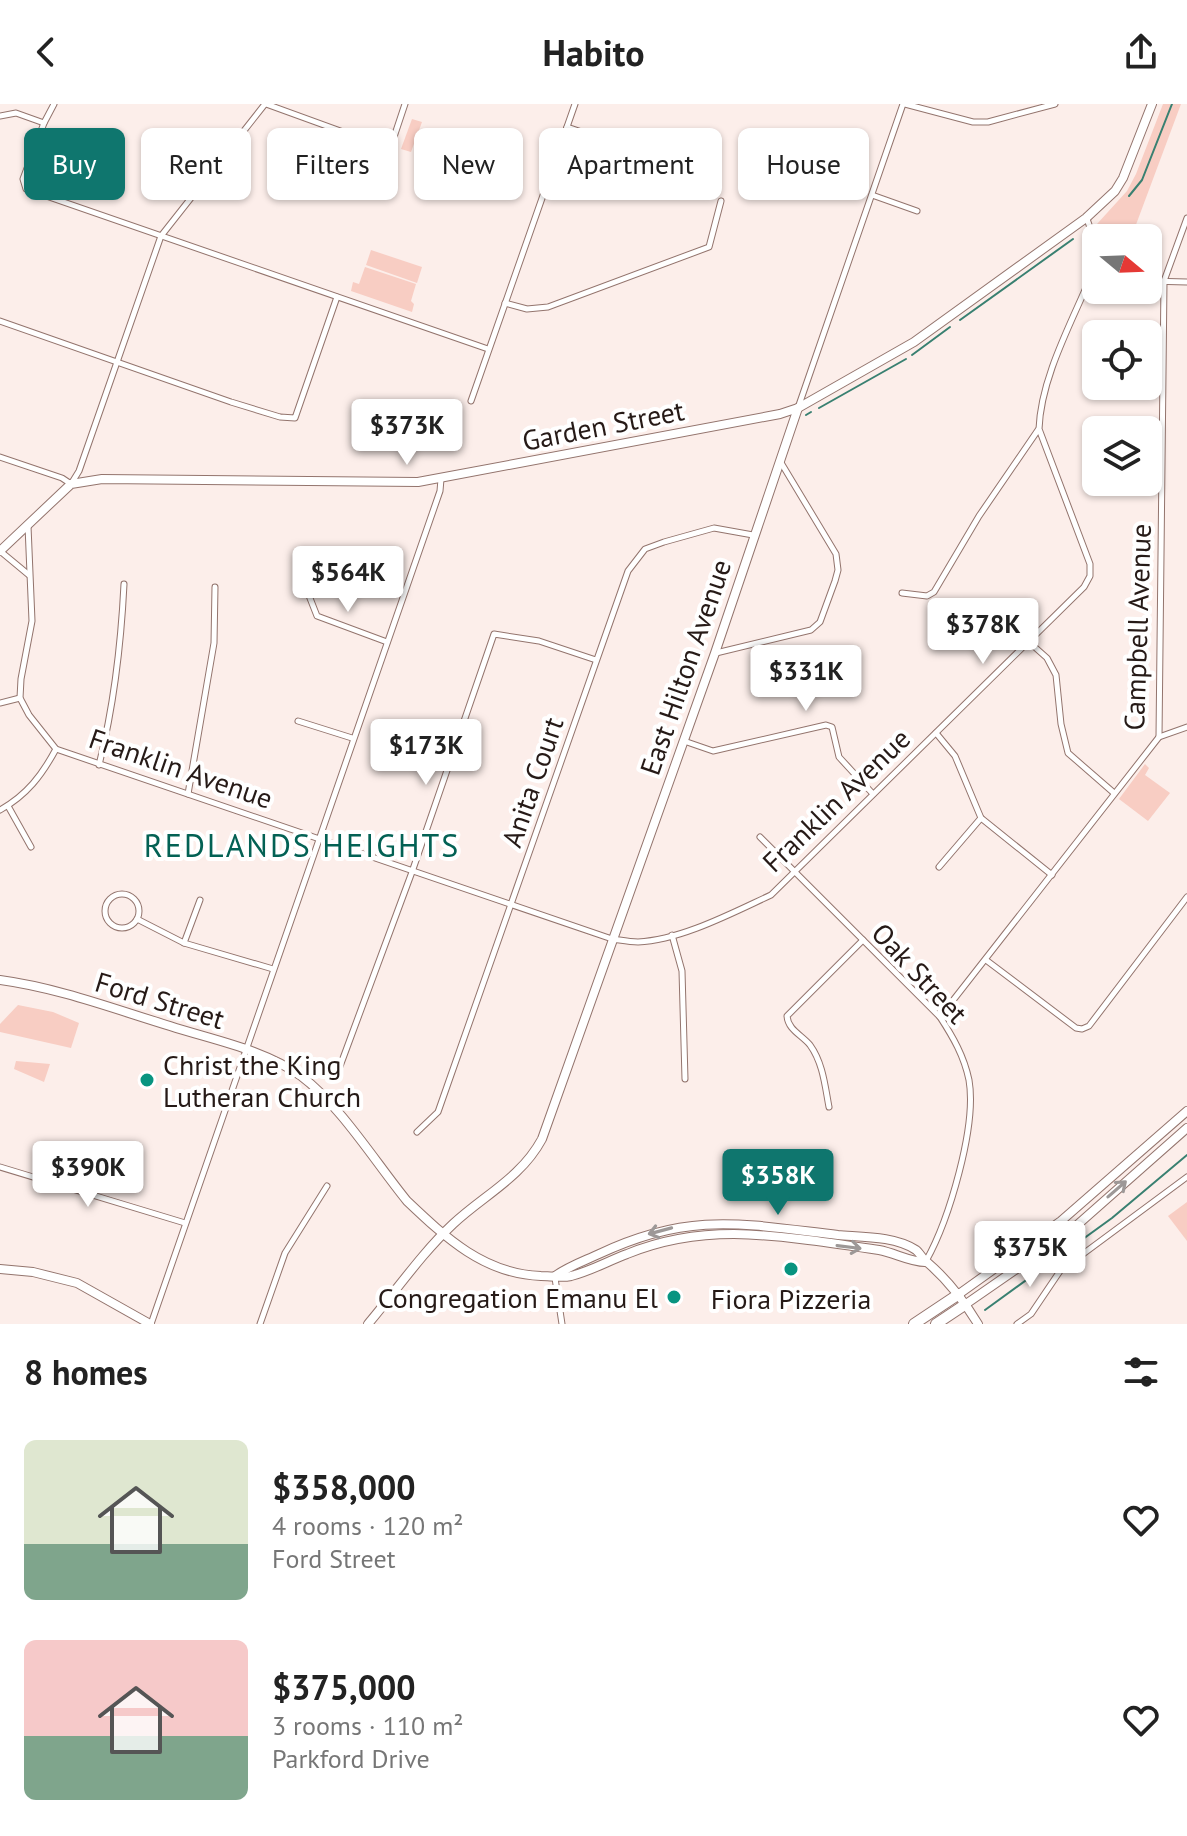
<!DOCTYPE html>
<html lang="en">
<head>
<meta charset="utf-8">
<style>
  body { margin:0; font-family:"PT Sans",sans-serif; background:#f2f2f2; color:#222; height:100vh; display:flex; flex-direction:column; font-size:30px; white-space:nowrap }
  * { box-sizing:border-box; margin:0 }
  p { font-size:26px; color:#767676 }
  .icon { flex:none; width:44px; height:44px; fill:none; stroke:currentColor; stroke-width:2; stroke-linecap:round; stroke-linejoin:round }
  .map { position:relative; height:1220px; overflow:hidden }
  .drawer { display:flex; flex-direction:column; background:#fff; flex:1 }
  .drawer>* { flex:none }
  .top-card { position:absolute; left:24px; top:24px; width:1140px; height:72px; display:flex; gap:16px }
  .needle { width:52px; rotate:109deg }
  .tools { position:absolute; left:1082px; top:120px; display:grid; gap:16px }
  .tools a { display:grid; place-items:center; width:80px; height:80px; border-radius:12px; background:#fff; box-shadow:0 2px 6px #0004; font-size:40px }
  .price { position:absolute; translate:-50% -68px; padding:0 18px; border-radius:8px; background:#fff; color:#222; font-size:26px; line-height:52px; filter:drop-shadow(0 2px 4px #0008) }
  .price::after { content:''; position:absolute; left:50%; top:48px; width:24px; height:18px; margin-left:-12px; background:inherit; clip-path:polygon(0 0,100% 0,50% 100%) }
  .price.current { background:#0f766e; color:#fff }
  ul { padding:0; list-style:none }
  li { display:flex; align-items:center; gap:24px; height:200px; padding:0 24px }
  li span { display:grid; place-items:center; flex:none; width:224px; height:160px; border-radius:12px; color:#555 }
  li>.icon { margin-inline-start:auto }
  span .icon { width:96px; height:96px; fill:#fffc; stroke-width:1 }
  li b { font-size:34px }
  h2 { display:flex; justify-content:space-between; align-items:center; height:96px; padding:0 24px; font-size:34px }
  .pill { padding:0 28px; border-radius:12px; background:#fff; box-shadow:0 2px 6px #0004; font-size:28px; line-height:72px }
  .pill.current { background:#0f766e; color:#fff }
  header { display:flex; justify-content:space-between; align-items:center; height:104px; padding:0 24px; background:#fff; font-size:36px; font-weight:800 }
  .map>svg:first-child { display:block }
</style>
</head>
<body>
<header><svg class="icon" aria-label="back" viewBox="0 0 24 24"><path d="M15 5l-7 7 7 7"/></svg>Habito<svg class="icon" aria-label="share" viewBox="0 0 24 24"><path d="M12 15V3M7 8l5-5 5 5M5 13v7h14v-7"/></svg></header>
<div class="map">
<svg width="1187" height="1220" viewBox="0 0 1187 1220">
  <rect width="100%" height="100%" fill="#fceeea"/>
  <!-- green -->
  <g fill="#f8cdc3">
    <path d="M1163,0H1181L1131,134H1100L1097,120L1127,87L1136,70Z"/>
    <path d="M412,15L422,18L411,48L401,45Z"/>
    <path d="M371,146L422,163L417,179L366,161Z"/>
    <path d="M365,163L416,180L411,197L414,200L412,208L351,187L353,178L359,180Z"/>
    <path d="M1145,660L1149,664L1145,671L1170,689L1148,717L1119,695Z"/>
    <path d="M18,901L53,908L79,919L71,944L0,928V920Z"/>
    <path d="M16,957L50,960L44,978L14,965Z"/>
    <path d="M1187,1098V1137L1168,1112Z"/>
  </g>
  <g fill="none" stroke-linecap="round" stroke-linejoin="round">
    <!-- stream -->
    <g stroke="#398071" stroke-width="2">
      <path d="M1129,92L1142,76L1172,0"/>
      <path d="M960,216L1073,135"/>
      <path d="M912,251L950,223"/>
      <path d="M819,304L906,255"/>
      <path d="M806,311L811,308"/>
      <path d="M985,1206L1112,1114L1187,1051"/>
    </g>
    <!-- street casing -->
    <g stroke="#93746d" stroke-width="7">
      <g id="street">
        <path d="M54,0L44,19L23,75L26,85L488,245"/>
        <path d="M266,0L390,45L405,0"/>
        <path d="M905,0L973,18H988L1055,0"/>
        <path d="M0,12L16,9L44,19"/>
        <path d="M567,23L632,45L646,43"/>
        <path d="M872,91L917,107"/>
        <path d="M1087,115L1096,141"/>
        <path d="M1148,177L1187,178"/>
        <path d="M505,199L527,205L548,203L709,143L721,97"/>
        <path d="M0,217L231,298L280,313L295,314L337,193"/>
        <path d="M471,297L575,0"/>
        <path d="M799,301L903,0"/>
        <path d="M0,353L62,374L71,380L79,367L161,132L265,0"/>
        <path d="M28,422L32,517L21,575L20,594L29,611L56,645L612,835C620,836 629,838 638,838C681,836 732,809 771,791L1084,483L1090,472V460L1039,325C1041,270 1076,211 1096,160"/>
        <path d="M0,447L29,471"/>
        <path d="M306,484L317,512L387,538"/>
        <path d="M902,489L927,492L934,488L979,412L1038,326"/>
        <path d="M1029,538L1047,554L1056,571L1061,620L1068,649L1114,689"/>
        <path d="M716,549L811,526L820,518L835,477L838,466L836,450L780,357"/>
        <path d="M0,599L20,594"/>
        <path d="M298,617L352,634"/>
        <path d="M936,629L955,652L981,714L1052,771"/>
        <path d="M1159,633L1187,623"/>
        <path d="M684,637L713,647L826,621L832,623L839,653L873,690"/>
        <path d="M99,661C114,601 121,541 124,480"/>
        <path d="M188,690L214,539L215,483"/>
        <path d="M8,702L31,743"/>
        <path d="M0,706C27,691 42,671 56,645"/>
        <path d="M760,733L940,913C953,933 964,952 969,976C977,1022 949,1116 926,1157"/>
        <path d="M939,763L981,714"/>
        <circle cx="122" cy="807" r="17"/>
        <path d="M137,815L184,839L273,865"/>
        <path d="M672,831L682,867L685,975"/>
        <path d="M184,839L200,796"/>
        <path d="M986,856L1076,924L1082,925L1089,922L1187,793"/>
        <path d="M940,913L1159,633L1164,177L1187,114"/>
        <path d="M339,965L412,768L494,530L539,537L596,556"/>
        <path d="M829,1003C825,982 823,959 810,941C802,931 788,926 787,912L863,836"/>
        <path d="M417,1028L438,1008L628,467L645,445L664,438L714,424L753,431"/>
        <path d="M0,1063L185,1119"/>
        <path d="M555,1174L562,1220"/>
        <path d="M151,1220L440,387L441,375"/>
        <path d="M260,1220L285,1149L327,1082"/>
        <path d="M1017,1220L1031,1210L1060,1167L1187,1073"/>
      </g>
    </g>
    <!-- secondary casing -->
    <g stroke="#93746d" stroke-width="10">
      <g id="secondary">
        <path d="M0,447L71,380L102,375L418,378L780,310L798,304L914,238L1086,114L1115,87L1123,74L1152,0"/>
        <path d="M0,876C59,884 114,905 170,922C213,936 263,945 301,972C340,1001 376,1059 407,1097C446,1134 484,1170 541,1172C550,1172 562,1174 571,1172C591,1167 608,1157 627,1150C661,1136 698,1130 734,1130C781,1131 832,1139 879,1146C895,1149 910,1158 925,1158"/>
        <path d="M0,1165L33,1168L77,1179L150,1220"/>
        <path d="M555,1172C569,1162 584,1157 599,1150C690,1107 743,1120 838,1131C861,1133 895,1132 916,1146C920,1149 923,1156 928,1159C949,1177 964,1197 978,1220"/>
        <path d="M368,1220C396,1187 421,1150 453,1120C484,1091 521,1074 542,1035L715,549L798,304"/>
      </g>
    </g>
    <!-- primary casing -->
    <g stroke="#93746d" stroke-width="10">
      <g id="primary">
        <path d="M959,1190L1061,1117L1187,1007"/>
        <path d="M966,1200L1067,1130L1187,1024"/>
      </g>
    </g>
    <!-- highway casing -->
    <g stroke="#93746d" stroke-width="12">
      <g id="highway">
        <path d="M914,1220L959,1190"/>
        <path d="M936,1220L966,1200"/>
      </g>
    </g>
    <!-- street -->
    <use href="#street" stroke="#fff" stroke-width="5"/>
    <!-- secondary -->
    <use href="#secondary" stroke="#fff" stroke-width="8"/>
    <!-- primary -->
    <use href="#primary" stroke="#fff" stroke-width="8"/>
    <!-- highway -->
    <use href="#highway" stroke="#fff" stroke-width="10"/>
  </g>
  <!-- one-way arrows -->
  <defs><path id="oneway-shaft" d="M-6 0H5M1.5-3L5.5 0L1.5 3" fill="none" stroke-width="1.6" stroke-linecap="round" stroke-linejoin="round" transform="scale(2)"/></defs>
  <g stroke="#9d9897">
    <use href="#oneway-shaft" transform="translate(1117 1085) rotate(-41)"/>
    <use href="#oneway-shaft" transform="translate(660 1127) rotate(165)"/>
    <use href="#oneway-shaft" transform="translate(849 1143) rotate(7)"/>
  </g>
  <!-- markers -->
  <g fill="#089480" stroke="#fff" stroke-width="3">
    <circle cx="147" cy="976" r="8"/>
    <circle cx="791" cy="1165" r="8"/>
    <circle cx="674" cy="1193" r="8"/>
  </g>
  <g text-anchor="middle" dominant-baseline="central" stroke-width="8" stroke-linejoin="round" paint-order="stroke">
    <!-- street labels -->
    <g font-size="28" fill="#261a17" stroke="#fff">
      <text transform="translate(603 321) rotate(-11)">Garden Street</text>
      <text transform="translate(1137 523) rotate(-88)">Campbell Avenue</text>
      <text transform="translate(685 563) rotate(-71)">East Hilton Avenue</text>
      <text transform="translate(181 664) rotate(19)">Franklin Avenue</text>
      <text transform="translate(532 678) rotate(-71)">Anita Court</text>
      <text transform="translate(836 696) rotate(-44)">Franklin Avenue</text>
      <text transform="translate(920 869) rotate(47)">Oak Street</text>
      <text transform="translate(160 896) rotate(17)">Ford Street</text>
    </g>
    <!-- poi labels -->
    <g font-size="28" fill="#261a17" stroke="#fff" text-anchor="start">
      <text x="163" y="960">Christ the King<tspan x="163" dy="32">Lutheran Church</tspan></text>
      <text x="658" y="1193" text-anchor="end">Congregation Emanu El</text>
      <text x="791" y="1194" text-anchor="middle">Fiora Pizzeria</text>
    </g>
    <!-- quarter labels -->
    <g font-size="32" letter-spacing="2" fill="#036154" stroke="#fff">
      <text x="302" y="741">REDLANDS HEIGHTS</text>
    </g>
  </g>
</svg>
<div class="tools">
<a><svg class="needle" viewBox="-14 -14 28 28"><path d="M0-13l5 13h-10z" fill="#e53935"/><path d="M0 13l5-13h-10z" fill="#767676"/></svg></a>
<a><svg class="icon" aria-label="locate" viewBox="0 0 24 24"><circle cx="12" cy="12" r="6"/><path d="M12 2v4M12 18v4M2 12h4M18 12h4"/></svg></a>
<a><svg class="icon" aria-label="layers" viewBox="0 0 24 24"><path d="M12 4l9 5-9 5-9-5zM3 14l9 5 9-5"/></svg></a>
</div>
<b class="price" style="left:407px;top:363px">$373K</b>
<b class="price" style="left:348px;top:510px">$564K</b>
<b class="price" style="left:983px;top:562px">$378K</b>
<b class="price" style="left:806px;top:609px">$331K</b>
<b class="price" style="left:426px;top:683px">$173K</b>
<b class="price" style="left:88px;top:1105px">$390K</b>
<b class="price current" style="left:778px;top:1113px">$358K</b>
<b class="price" style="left:1030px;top:1185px">$375K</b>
<div class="top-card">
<a class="pill current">Buy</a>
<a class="pill">Rent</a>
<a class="pill">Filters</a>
<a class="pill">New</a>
<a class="pill">Apartment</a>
<a class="pill">House</a>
</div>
</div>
<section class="drawer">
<h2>8 homes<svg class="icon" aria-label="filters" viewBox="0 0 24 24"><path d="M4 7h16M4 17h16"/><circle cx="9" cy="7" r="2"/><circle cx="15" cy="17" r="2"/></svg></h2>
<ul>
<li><span style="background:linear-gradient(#dfe7d0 65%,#7fa58c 0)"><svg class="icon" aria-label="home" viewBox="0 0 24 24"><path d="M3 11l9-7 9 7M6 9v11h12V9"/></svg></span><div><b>$358,000</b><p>4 rooms · 120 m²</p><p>Ford Street</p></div><svg class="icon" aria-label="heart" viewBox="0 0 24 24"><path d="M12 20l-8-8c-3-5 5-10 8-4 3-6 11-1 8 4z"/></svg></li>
<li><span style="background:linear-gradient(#f6c9c9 60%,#7fa58c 0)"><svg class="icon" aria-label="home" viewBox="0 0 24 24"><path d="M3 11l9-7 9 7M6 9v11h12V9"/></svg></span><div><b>$375,000</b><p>3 rooms · 110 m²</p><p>Parkford Drive</p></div><svg class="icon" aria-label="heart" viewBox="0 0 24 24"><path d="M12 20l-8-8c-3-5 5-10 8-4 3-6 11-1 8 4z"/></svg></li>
</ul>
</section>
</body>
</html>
